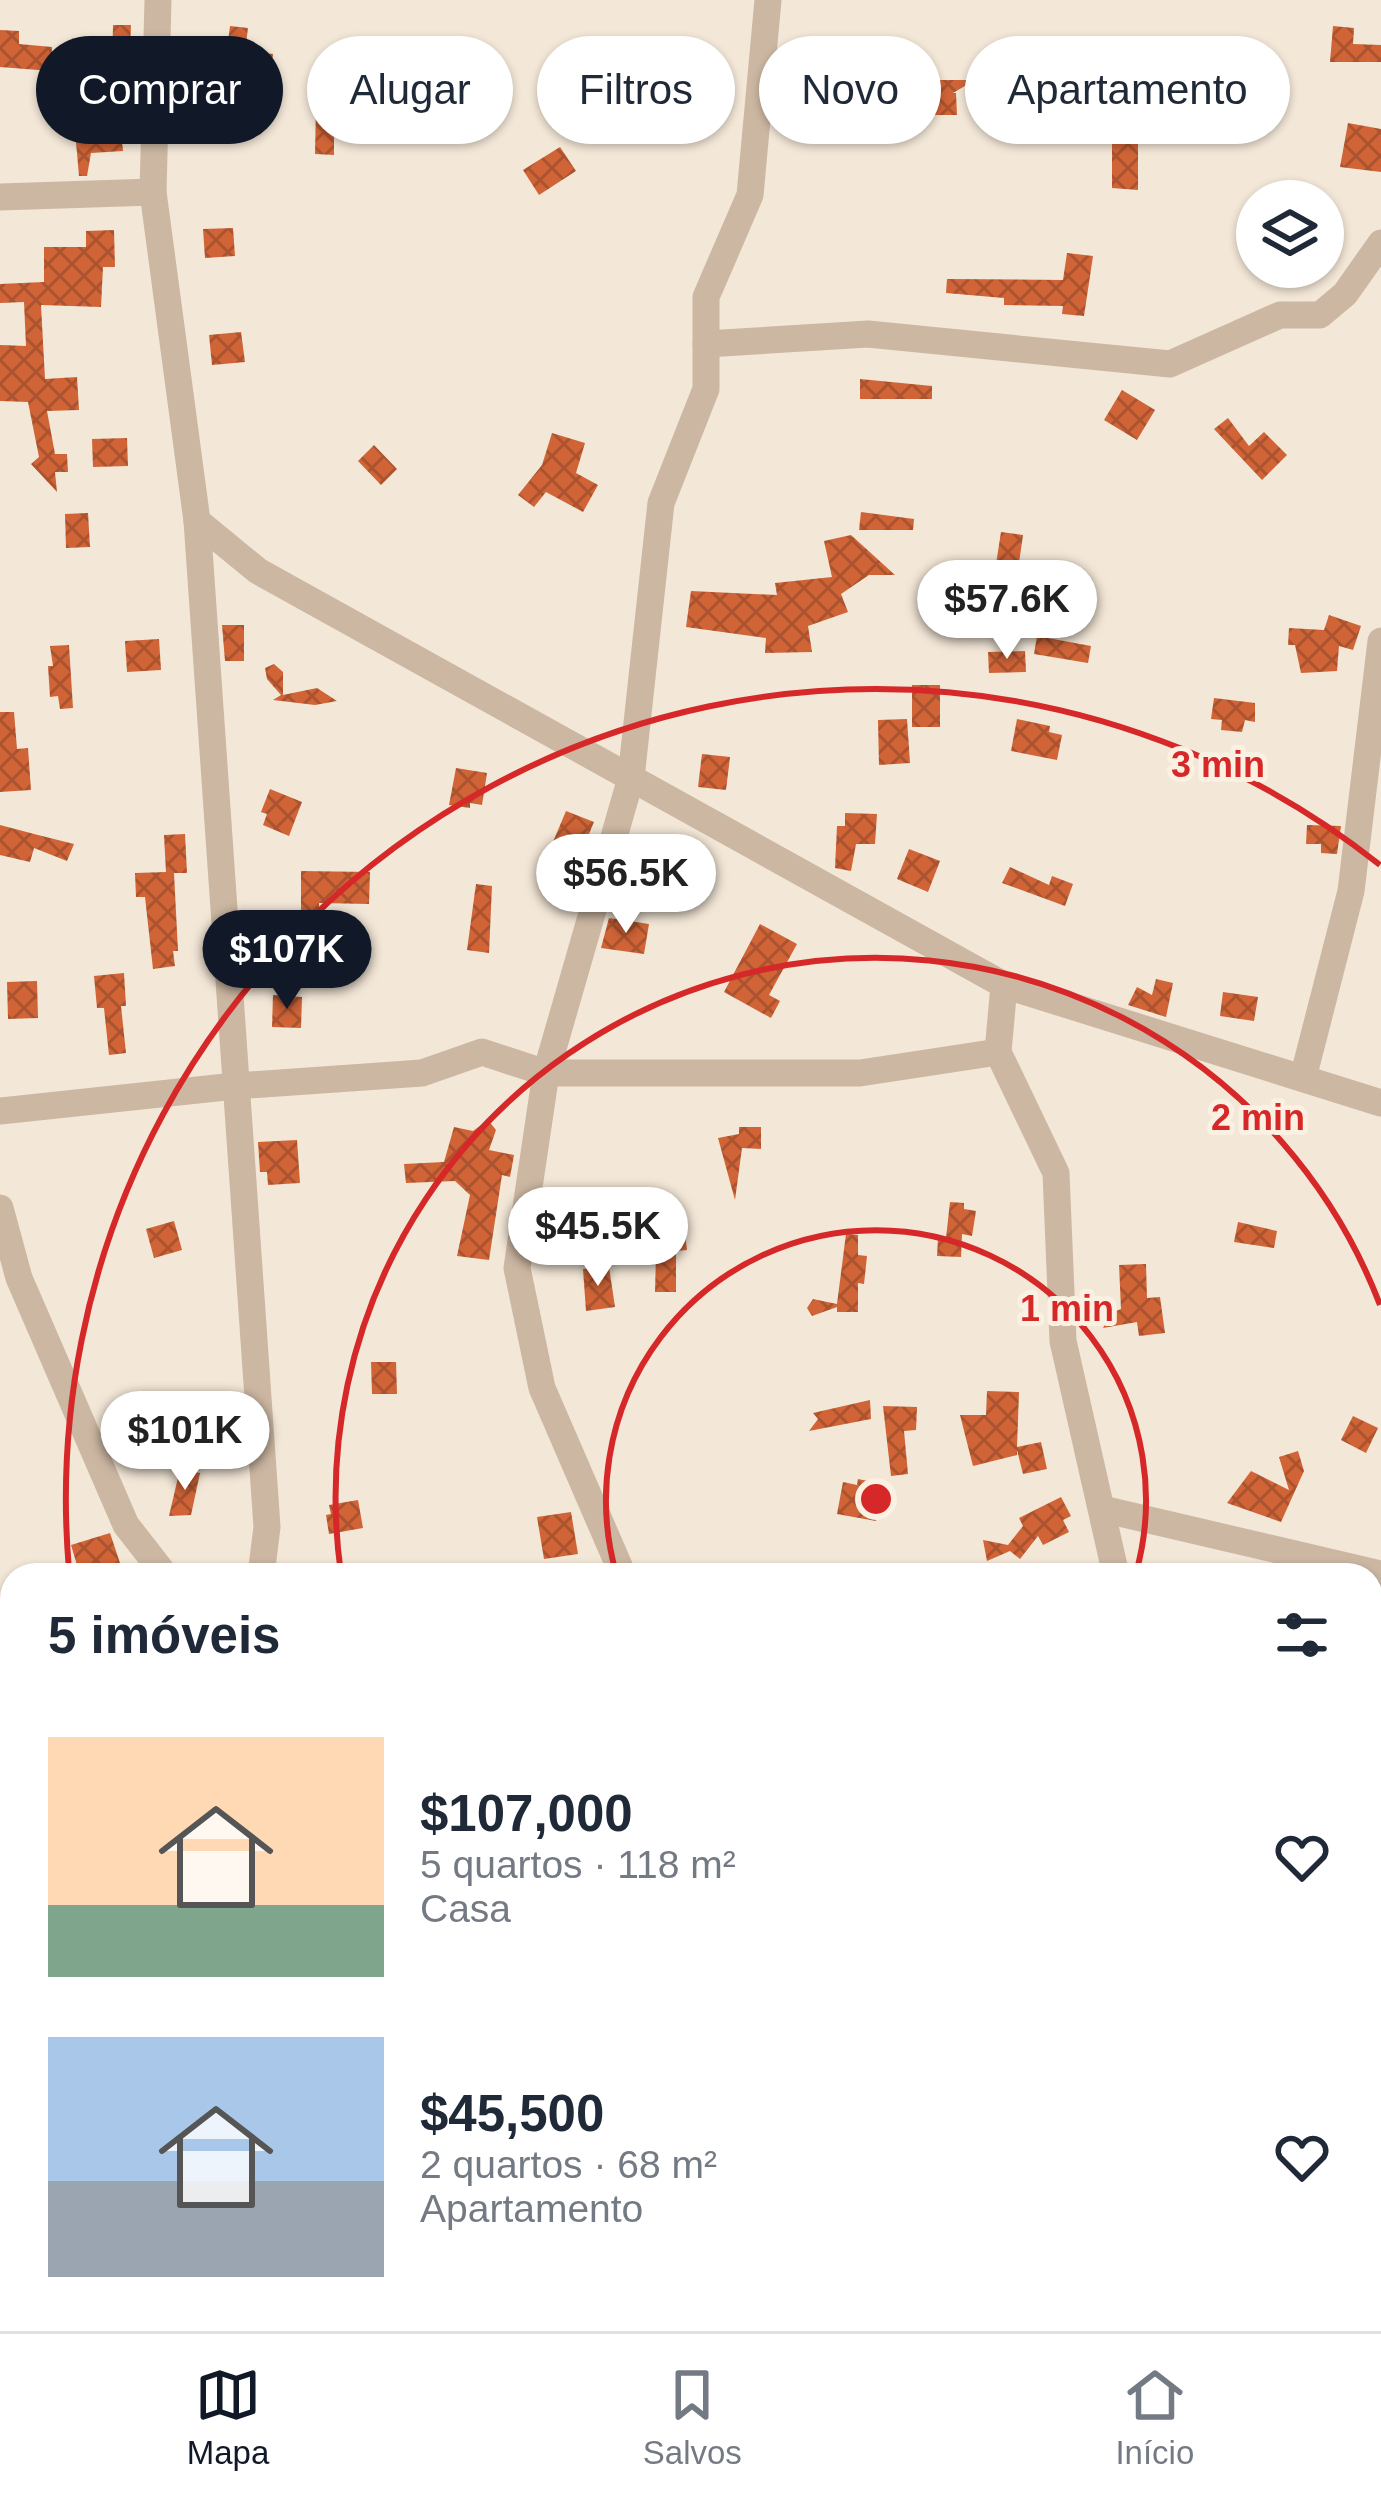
<!DOCTYPE html>
<html lang="pt">
<head>
<meta charset="utf-8">
<style>
  body { margin:0; font-family:Helvetica,sans-serif; background:#f6f6f7; color:#1f2937; height:100vh; display:flex; flex-direction:column; font-size:45px; white-space:nowrap }
  * { box-sizing:border-box; margin:0 }
  p { font-size:39px; color:#747a83 }
  .icon { flex:none; width:66px; height:66px; fill:none; stroke:currentColor; stroke-width:2; stroke-linecap:round; stroke-linejoin:round }
  .map { position:relative; flex:1; overflow:hidden }
  .sheet { position:absolute; left:0px; top:1563px; width:1383px; height:768px; display:flex; flex-direction:column; background:#fff; border-radius:36px 36px 0 0; box-shadow:0 3px 9px #0004 }
  .sheet>* { flex:none }
  .hud { position:absolute; left:36px; top:36px; width:1311px; height:108px; display:flex; gap:24px }
  .controls { position:absolute; left:1236px; top:180px; display:grid; gap:24px }
  .controls a { display:grid; place-items:center; width:108px; height:108px; border-radius:50%; background:#fff; box-shadow:0 3px 9px #0004; font-size:60px }
  .price { position:absolute; translate:-50% -102px; padding:0 27px; border-radius:42px; background:#fff; color:#222; font-size:39px; line-height:78px; filter:drop-shadow(0 3px 6px #0008) }
  .price::after { content:''; position:absolute; left:50%; top:72px; width:36px; height:27px; margin-left:-18px; background:inherit; clip-path:polygon(0 0,100% 0,50% 100%) }
  .price.selected { background:#111827; color:#fff }
  ul { padding:0; list-style:none }
  li { display:flex; align-items:center; gap:36px; height:300px; padding:0 48px }
  li span { display:grid; place-items:center; flex:none; width:336px; height:240px; border-radius:0px; color:#555 }
  li>.icon { margin-inline-start:auto }
  span .icon { width:144px; height:144px; fill:#fffc; stroke-width:1 }
  li b { font-size:51px }
  h2 { display:flex; justify-content:space-between; align-items:center; height:144px; padding:0 48px; font-size:51px }
  .chip { padding:0 42px; border-radius:54px; background:#fff; box-shadow:0 3px 9px #0004; font-size:42px; line-height:108px }
  .chip.selected { background:#111827; color:#fff }
  .menu { display:flex; justify-content:space-around; align-items:center; height:168px; border-top:3px solid #e0e1e3; background:#fff; font-size:33px; color:#747a83 }
  .menu a { display:grid; justify-items:center; gap:6px }
  .menu .selected { color:#111827 }
  .map>svg:first-child { display:block }
</style>
</head>
<body>
<div class="map">
<svg width="1381" height="2331" viewBox="0 0 1381 2331">
  <defs>
    <pattern id="building-cross-hatch" width="8" height="8" patternUnits="userSpaceOnUse" patternTransform="scale(3)"><rect width="8" height="8" fill="#d06437"/><path d="M0 0l8 8M0 8l8-8" fill="none" stroke="#aa532e"/></pattern>
  </defs>
  <rect width="100%" height="100%" fill="#f3e7d7"/>
  <!-- building -->
  <g fill="url(#building-cross-hatch)">
    <path d="M113,25H131L129,72H112Z"/>
    <path d="M230,26L248,28L245,51L273,54L271,71L225,66Z"/>
    <path d="M1333,26L1354,28L1353,44L1381,45V62H1330Z"/>
    <path d="M0,30L19,31V44L52,47L51,71L0,67Z"/>
    <path d="M637,70L713,74L711,106L635,101Z"/>
    <path d="M933,80H975L953,93H956L957,115H933Z"/>
    <path d="M1031,81L1036,109L990,117L985,88Z"/>
    <path d="M83,85L102,88L94,136L121,133L123,151L91,153L87,176H79L75,131Z"/>
    <path d="M203,103H239L240,127H203Z"/>
    <path d="M316,105L334,106V155L315,154Z"/>
    <path d="M1348,123L1381,129V172L1340,167Z"/>
    <path d="M1112,127H1138V190L1112,188Z"/>
    <path d="M560,147L576,171L539,195L523,170Z"/>
    <path d="M233,228L235,256L205,258L203,229Z"/>
    <path d="M114,230L115,267H103L101,307L41,305L45,379L77,377L79,410L47,411L55,454H67L68,472H55L57,492L31,464L39,457L28,402L0,401V345L26,346L24,302L0,303V284L44,282V247H86V231Z"/>
    <path d="M1067,253L1093,256L1084,316L1062,314L1063,306L1004,305V298L946,293L947,279L1063,280Z"/>
    <path d="M241,332L245,362L212,365L209,335Z"/>
    <path d="M860,379L932,386V399H860Z"/>
    <path d="M1122,390L1155,410L1137,440L1104,420Z"/>
    <path d="M1228,418L1249,446L1264,432L1287,455L1262,480L1214,429Z"/>
    <path d="M552,433L585,443L576,473L598,485L583,512L546,492L534,507L518,495L542,465Z"/>
    <path d="M127,438L128,466L93,467L92,439Z"/>
    <path d="M374,445L397,469L381,485L358,461Z"/>
    <path d="M861,512L914,519L913,530H859Z"/>
    <path d="M88,513L90,547L66,548L65,514Z"/>
    <path d="M1001,532L1023,535L1015,591L1022,592L1021,612L947,607L949,587L992,590Z"/>
    <path d="M851,535L895,575H869L841,594L848,612L808,626L812,652L765,653L766,638L686,627L691,591L777,595L775,583L832,577L824,541Z"/>
    <path d="M1329,615L1361,626L1353,650L1339,646L1337,671L1301,673L1295,645H1288L1289,628L1324,630Z"/>
    <path d="M222,625H244V661H225Z"/>
    <path d="M1037,636L1091,646L1088,663L1034,654Z"/>
    <path d="M159,639L161,670L127,672L125,641Z"/>
    <path d="M69,645L73,708L60,709L58,696L50,697L48,666H53L50,646Z"/>
    <path d="M1025,651L1026,672L989,673L988,652Z"/>
    <path d="M274,664L283,672V695L317,688L337,701L315,705L273,700L281,695L267,679L265,668Z"/>
    <rect x="912" y="685" width="28" height="42"/>
    <path d="M1214,698L1255,703V722L1245,720L1242,732L1221,730L1222,720L1211,719Z"/>
    <path d="M0,712H14L17,749L28,748L31,790L0,792Z"/>
    <path d="M907,719L910,763L879,765L878,720Z"/>
    <path d="M1017,719L1050,726L1049,732L1062,735L1057,760L1011,751Z"/>
    <path d="M702,754L730,757L726,790L698,787Z"/>
    <path d="M456,768L487,773L482,805L470,803V808L449,805Z"/>
    <path d="M270,789L302,802L289,836L263,825L267,814L261,812Z"/>
    <path d="M566,811L594,822L581,853L553,842Z"/>
    <path d="M845,813L877,814L875,844H856L851,871L835,868L837,826H845Z"/>
    <path d="M0,825L38,835L74,844L67,861L34,848L30,862L0,855Z"/>
    <path d="M1307,825L1341,826L1337,854L1321,853V844H1306Z"/>
    <path d="M185,834L187,873H174L178,951H173L175,966L153,969L145,897H136L135,873L166,872L164,835Z"/>
    <path d="M909,849L940,861L928,892L897,879Z"/>
    <path d="M1010,867L1049,885L1052,876L1073,884L1065,906L1002,883Z"/>
    <path d="M301,871L370,872L369,904L319,903L320,941H301Z"/>
    <path d="M476,884L492,886L489,953L467,950Z"/>
    <path d="M609,918L649,924L644,954L601,948Z"/>
    <path d="M760,924L797,944L769,995L780,1001L771,1018L724,992Z"/>
    <path d="M124,973L126,1006H121L126,1053L109,1055L104,1008H97L94,976Z"/>
    <path d="M1156,979L1173,983L1166,1017L1128,1005L1137,987L1152,995Z"/>
    <path d="M37,981L38,1018L8,1019L7,982Z"/>
    <path d="M1223,992L1258,997L1254,1021L1220,1016Z"/>
    <path d="M273,995L302,997L301,1028L272,1027Z"/>
    <path d="M488,1120L496,1130L489,1150L514,1155L510,1177L502,1175L489,1260L457,1256L470,1195L455,1181L406,1183L404,1164L444,1162L454,1127L473,1131Z"/>
    <path d="M739,1127H761V1149L742,1148L735,1200L718,1138L739,1134Z"/>
    <path d="M297,1140L300,1183L268,1185L267,1172H260L258,1142Z"/>
    <path d="M950,1202L964,1203V1209L976,1211L972,1236L962,1234L961,1257L937,1256L938,1238H946Z"/>
    <path d="M174,1221L182,1250L154,1258L146,1229Z"/>
    <path d="M1238,1222L1277,1231L1274,1248L1234,1242Z"/>
    <path d="M684,1226L687,1250L676,1251V1292H655L656,1254L623,1262L618,1243L654,1234L653,1230Z"/>
    <path d="M846,1234L858,1235V1255L867,1256L864,1284L858,1283V1312H837V1307L812,1316L807,1308L813,1299L837,1304Z"/>
    <path d="M1146,1264L1147,1298L1160,1297L1165,1333L1139,1336L1137,1322L1103,1328L1111,1313L1121,1309L1119,1265Z"/>
    <path d="M609,1267L615,1307L586,1311L583,1269Z"/>
    <path d="M371,1362H396L397,1394H372Z"/>
    <path d="M987,1391L1019,1392L1017,1447L1041,1442L1047,1469L1023,1474L1017,1450V1455L973,1466L960,1415H986Z"/>
    <path d="M870,1400L871,1419L809,1431L818,1419L813,1413Z"/>
    <path d="M883,1406L917,1407L916,1430L904,1431L908,1474L891,1476Z"/>
    <path d="M1353,1416L1378,1428L1366,1453L1341,1440Z"/>
    <path d="M1298,1451L1304,1471L1281,1522L1227,1503L1251,1471L1289,1490L1279,1457Z"/>
    <path d="M180,1469L200,1473L191,1515L169,1516Z"/>
    <path d="M858,1479L883,1484L876,1521L837,1514L843,1482L857,1485Z"/>
    <path d="M1061,1497L1071,1516L1063,1520L1069,1532L1043,1545L1038,1536L1020,1559L1010,1551L987,1561L983,1540L1008,1545L1023,1526L1019,1518Z"/>
    <path d="M358,1500L363,1528L329,1534L326,1515L331,1514L329,1505Z"/>
    <path d="M571,1512L578,1554L544,1559L537,1517Z"/>
    <path d="M110,1533L124,1575H80L71,1545Z"/>
  </g>
  <g fill="none" stroke-linecap="round" stroke-linejoin="round">
    <!-- minor -->
    <g stroke="#ccb7a2" stroke-width="27">
      <path d="M153,192L158,0"/>
      <path d="M0,197L153,192L197,521L258,571L1004,985L1381,1103"/>
      <path d="M706,344L868,334L1170,364L1280,315H1320L1345,294L1381,243"/>
      <path d="M197,521L267,1527L261,1575"/>
      <path d="M1004,985L998,1052L1056,1173L1063,1341L1116,1575"/>
      <path d="M1303,1078L1351,891L1381,641"/>
      <path d="M0,1111L235,1086L422,1073L482,1052L546,1073H860L998,1052"/>
      <path d="M0,1208L19,1278L126,1525L165,1575"/>
      <path d="M1102,1509L1381,1574"/>
      <path d="M623,1575L542,1388L517,1268L546,1073L631,778L661,503L706,389V297L750,195L768,0"/>
      <path d="M0,1828L12,1863"/>
      <path d="M0,2274L12,2285"/>
      <path d="M49,2319L62,2331"/>
      <path d="M432,2319L433,2331"/>
      <path d="M1121,2331L1122,2319"/>
    </g>
  </g>
  <!-- distance rings -->
  <g fill="none" stroke="#d62828" stroke-width="6">
    <path d="M616 1573A270 270 0 1 1 1136 1573"/>
    <path d="M341 1574A540 540 0 0 1 1380 1305"/>
    <path d="M69 1570A810 810 0 0 1 1380 865"/>
  </g>
  <circle cx="876" cy="1499" r="18" fill="#d62828" stroke="#faf1e3" stroke-width="6"/>
  <g font-size="36" text-anchor="middle" font-weight="bold" fill="#d62828" stroke="#faf1e3" stroke-width="10" stroke-linejoin="round" paint-order="stroke">
    <text x="1218" y="777">3 min</text>
    <text x="1258" y="1130">2 min</text>
    <text x="1067" y="1321">1 min</text>
  </g>
</svg>
<div class="controls">
<a><svg class="icon" aria-label="layers" viewBox="0 0 24 24"><path d="M12 4l9 5-9 5-9-5zM3 14l9 5 9-5"/></svg></a>
</div>
<b class="price" style="left:1007px;top:662px">$57.6K</b>
<b class="price" style="left:626px;top:936px">$56.5K</b>
<b class="price selected" style="left:287px;top:1012px">$107K</b>
<b class="price" style="left:598px;top:1289px">$45.5K</b>
<b class="price" style="left:185px;top:1493px">$101K</b>
<div class="hud">
<a class="chip selected">Comprar</a>
<a class="chip">Alugar</a>
<a class="chip">Filtros</a>
<a class="chip">Novo</a>
<a class="chip">Apartamento</a>
</div>
<section class="sheet">
<h2>5 imóveis<svg class="icon" aria-label="filters" viewBox="0 0 24 24"><path d="M4 7h16M4 17h16"/><circle cx="9" cy="7" r="2"/><circle cx="15" cy="17" r="2"/></svg></h2>
<ul>
<li><span style="background:linear-gradient(#ffd9b3 70%,#7fa58c 0)"><svg class="icon" aria-label="home" viewBox="0 0 24 24"><path d="M3 11l9-7 9 7M6 9v11h12V9"/></svg></span><div><b>$107,000</b><p>5 quartos · 118 m²</p><p>Casa</p></div><svg class="icon" aria-label="heart" viewBox="0 0 24 24"><path d="M12 20l-8-8c-3-5 5-10 8-4 3-6 11-1 8 4z"/></svg></li>
<li><span style="background:linear-gradient(#a9c7e8 60%,#9aa5b1 0)"><svg class="icon" aria-label="home" viewBox="0 0 24 24"><path d="M3 11l9-7 9 7M6 9v11h12V9"/></svg></span><div><b>$45,500</b><p>2 quartos · 68 m²</p><p>Apartamento</p></div><svg class="icon" aria-label="heart" viewBox="0 0 24 24"><path d="M12 20l-8-8c-3-5 5-10 8-4 3-6 11-1 8 4z"/></svg></li>
</ul>
</section>
</div>
<nav class="menu">
<a class="selected"><svg class="icon" aria-label="map" viewBox="0 0 24 24"><path d="M3 6l6-2 6 2 6-2v14l-6 2-6-2-6 2zM9 4v14M15 6v14"/></svg>Mapa</a>
<a><svg class="icon" aria-label="saved" viewBox="0 0 24 24"><path d="M7 4h10v16l-5-4-5 4z"/></svg>Salvos</a>
<a><svg class="icon" aria-label="home" viewBox="0 0 24 24"><path d="M3 11l9-7 9 7M6 9v11h12V9"/></svg>Início</a>
</nav>
</body>
</html>
